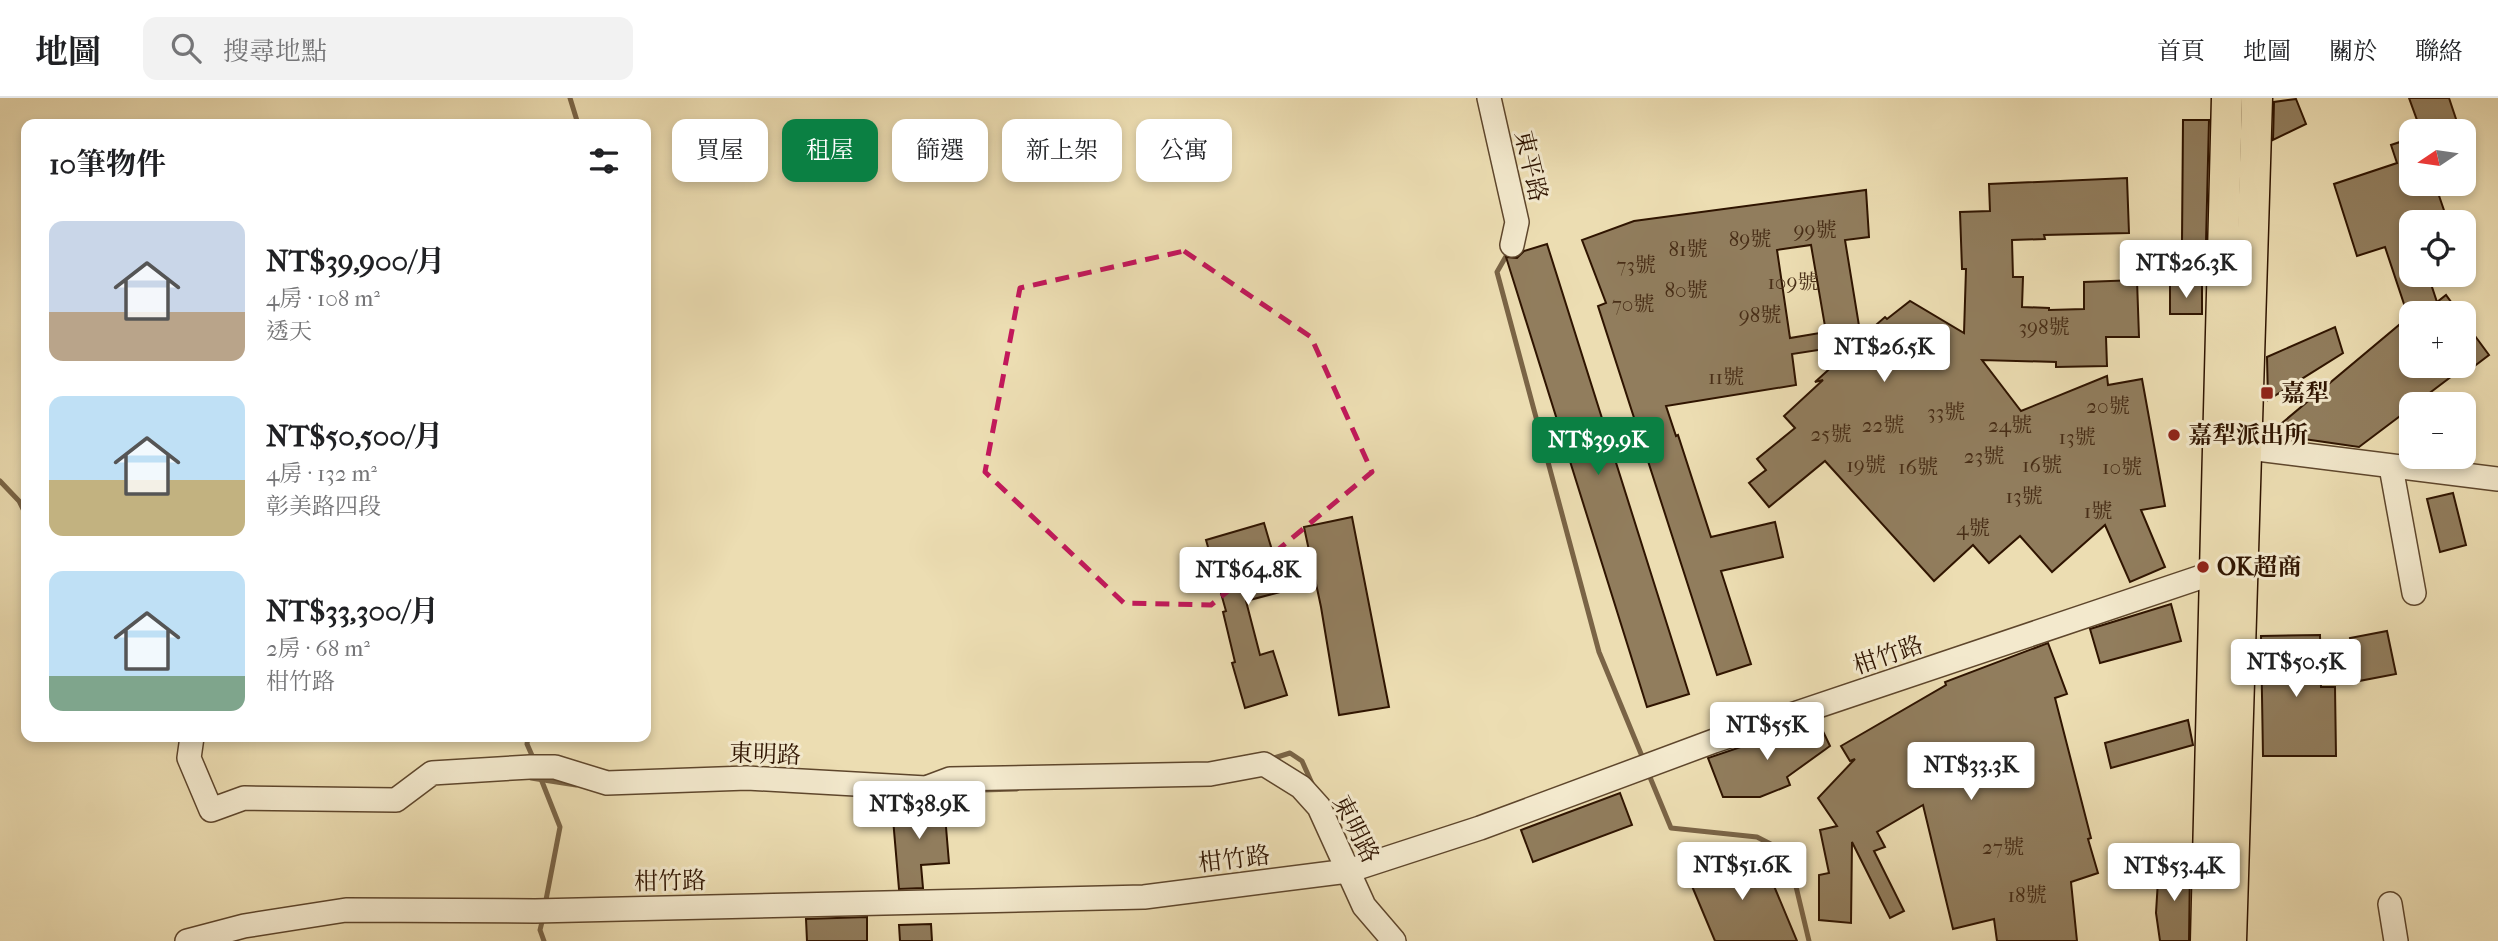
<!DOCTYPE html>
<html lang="zh-TW">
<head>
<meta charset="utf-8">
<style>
  body { margin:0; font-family:"IM FELL French Canon","Noto Serif TC",serif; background:#f2f2f2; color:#202124; height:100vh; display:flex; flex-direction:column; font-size:26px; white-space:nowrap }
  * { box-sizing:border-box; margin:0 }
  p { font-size:23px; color:#757577 }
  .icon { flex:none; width:38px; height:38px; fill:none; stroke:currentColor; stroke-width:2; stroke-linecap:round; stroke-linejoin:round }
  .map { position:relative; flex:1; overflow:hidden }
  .sheet { position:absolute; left:21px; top:21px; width:630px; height:623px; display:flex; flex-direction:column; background:#fff; border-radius:14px; box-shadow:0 4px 10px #0003 }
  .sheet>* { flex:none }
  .top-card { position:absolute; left:672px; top:21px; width:665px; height:63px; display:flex; gap:14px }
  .needle { width:46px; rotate:257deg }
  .controls { position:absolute; left:2399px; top:21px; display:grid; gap:14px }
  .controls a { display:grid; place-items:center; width:77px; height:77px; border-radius:14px; background:#fff; box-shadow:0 4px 10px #0003; font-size:35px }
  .price { position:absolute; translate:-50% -60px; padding:0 16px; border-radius:7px; background:#fff; color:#222; font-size:23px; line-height:46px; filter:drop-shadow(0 2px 4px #0008) }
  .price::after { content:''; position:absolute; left:50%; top:42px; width:21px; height:16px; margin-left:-10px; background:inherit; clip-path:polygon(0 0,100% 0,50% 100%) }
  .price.selected { background:#0b8043; color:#fff }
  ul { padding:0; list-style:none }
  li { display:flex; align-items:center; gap:21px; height:175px; padding:0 28px }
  li span { display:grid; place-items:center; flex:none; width:196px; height:140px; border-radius:14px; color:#555 }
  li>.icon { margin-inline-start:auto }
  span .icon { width:84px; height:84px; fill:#fffc; stroke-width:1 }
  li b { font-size:30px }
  h2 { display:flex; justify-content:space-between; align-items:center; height:84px; padding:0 28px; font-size:30px }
  .tag { padding:0 24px; border-radius:14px; background:#fff; box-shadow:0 4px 10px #0003; font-size:24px; line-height:63px }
  .tag.selected { background:#0b8043; color:#fff }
  header { display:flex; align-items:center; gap:42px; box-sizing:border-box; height:98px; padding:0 35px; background:#fff; border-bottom:2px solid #e0e0e0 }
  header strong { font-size:33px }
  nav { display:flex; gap:38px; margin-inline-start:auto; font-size:24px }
  .search { width:490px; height:63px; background:#f2f2f2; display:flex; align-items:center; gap:18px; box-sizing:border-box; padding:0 24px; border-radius:14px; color:#757577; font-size:26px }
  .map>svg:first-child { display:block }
</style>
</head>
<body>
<header>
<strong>地圖</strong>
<div class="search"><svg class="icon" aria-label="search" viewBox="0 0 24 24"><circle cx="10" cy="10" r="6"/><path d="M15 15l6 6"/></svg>搜尋地點</div>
<nav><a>首頁</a><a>地圖</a><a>關於</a><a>聯絡</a></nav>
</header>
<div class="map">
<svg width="2498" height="843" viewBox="0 0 2498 843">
  <rect width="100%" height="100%" fill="#ecddb2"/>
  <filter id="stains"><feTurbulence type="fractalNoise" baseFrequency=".00286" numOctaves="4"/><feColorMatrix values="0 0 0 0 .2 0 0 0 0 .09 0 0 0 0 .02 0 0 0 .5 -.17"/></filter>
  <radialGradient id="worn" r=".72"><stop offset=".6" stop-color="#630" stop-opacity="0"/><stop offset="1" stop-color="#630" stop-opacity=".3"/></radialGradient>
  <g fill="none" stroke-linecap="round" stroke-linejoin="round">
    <!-- stream -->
    <g stroke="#7a6446" stroke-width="5">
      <path d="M570,0L578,26"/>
      <path d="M1509,153L1497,174L1599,554L1644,663"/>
      <path d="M0,383L19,403L26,417"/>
      <path d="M528,639L527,646L534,662"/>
      <path d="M1271,661L1290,655L1302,663L1314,690"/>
      <path d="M1647,672L1671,730L1757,739L1788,755L1809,843"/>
      <path d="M531,680L576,687"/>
      <path d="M541,681L560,729L545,807"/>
      <path d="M946,693L1017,691"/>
      <path d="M543,820L540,832L544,843"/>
    </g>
  </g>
  <!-- building -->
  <g fill="#917d5d" stroke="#2f1400" stroke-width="2" fill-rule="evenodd">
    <path d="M2409,0H2449L2460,33H2421Z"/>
    <path d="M2296,1L2306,26L2273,42L2274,4Z"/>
    <path d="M2183,22H2209L2206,144H2182Z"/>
    <path d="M2412,40V86H2435L2448,124H2412V177H2428L2437,204L2446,197L2459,215H2407L2385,149L2357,158L2334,86L2397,65L2391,47Z"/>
    <path d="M2127,80L2129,135L2044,137L2045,141L2012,142L2013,179H2023L2022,209L2049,210V212L2084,211V184L2137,182L2139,239H2106L2107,268L2056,269V264L1982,262L2021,313L2107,278L2108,287L2142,281L2165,408L2141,412L2165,469L2130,484L2105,427L2052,474L2020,438L1989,465L1973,447L1934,483L1825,363L1769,409L1749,385L1766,372L1757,361L1795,330L1784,318L1823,282L1815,284L1857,246L1792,256L1796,287L1666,308L1676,338L1678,337L1711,439L1775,424L1783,459L1721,473L1751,566L1717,577L1598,208L1606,205L1582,142L1634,123L1866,92L1869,139L1845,142L1861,240L1885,219L1887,221L1910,203L1964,235L1966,171H1962L1960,114L1990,113L1989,86ZM1811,147L1826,234L1790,240L1777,152Z"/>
    <path d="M1547,146L1689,596L1647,609L1506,159L1517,160L1524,153Z"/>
    <rect x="2170" y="187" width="32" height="29"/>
    <path d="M2464,223L2489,257L2464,276V269L2415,306H2412V309L2359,349L2297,340L2282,325L2399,227L2412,243V268H2464Z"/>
    <path d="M2335,229L2343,255L2268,302L2267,259Z"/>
    <path d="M2453,395L2466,447L2440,454L2427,401Z"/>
    <path d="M1352,419L1389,609L1339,617L1321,509L1304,429Z"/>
    <path d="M1264,425L1284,493L1246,503L1260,557L1273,553L1287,597L1245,610L1232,565L1235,564L1223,514L1226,513L1206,442Z"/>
    <path d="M2171,506L2181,543L2100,565L2090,531Z"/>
    <path d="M2387,533L2396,576L2359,583L2350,540Z"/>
    <path d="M2320,537L2321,589H2335L2336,658H2263L2261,538Z"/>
    <path d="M2048,545L2067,596L2055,600L2091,740L2088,741L2098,775L2071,784L2077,843H1997L1994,821L1953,831L1923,707L1877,734L1885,749L1874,753L1904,813L1890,820L1852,744L1851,825L1819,822V777L1829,775L1820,732L1837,728L1818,700L1855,661L1850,663L1841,648L1946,587L1945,584Z"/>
    <path d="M2188,622L2193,647L2111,670L2105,645Z"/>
    <path d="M1818,623L1830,648L1787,679L1790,687L1760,699H1723L1708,660Z"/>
    <path d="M1620,695L1632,727L1533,764L1521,732Z"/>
    <path d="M944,705L949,765L921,767L923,790L899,791L892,709Z"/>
    <path d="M1759,752L1797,843H1715L1689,781Z"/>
    <path d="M2159,766L2190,767L2189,843H2160L2156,815Z"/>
    <path d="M867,819V843H807L806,821Z"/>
    <path d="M931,826L932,843H900L899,827Z"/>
  </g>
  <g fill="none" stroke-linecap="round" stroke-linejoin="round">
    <!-- minor casing -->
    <g stroke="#5e462c" stroke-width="26">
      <g id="minor">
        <path d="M1489,0L1517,124L1512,147"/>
        <path d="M2233,348L2498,381"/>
        <path d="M2391,369L2414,495"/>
        <path d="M192,639L189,660L211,712L244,700L396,702L432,675L530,669H555L607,685L747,680L926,690L950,681L1210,676L1264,666L1301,689L1319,709L1364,808L1394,843"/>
        <path d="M2390,806L2396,843"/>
        <path d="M187,843L244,828L346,812L535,813L1144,799L1348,773L1480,730L1714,643L2213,475H2229"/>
      </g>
    </g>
    <!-- major casing -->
    <g stroke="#2f1400" stroke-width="33">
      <g id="major">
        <path d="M2206,843C2211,562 2221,281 2227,0"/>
        <path d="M2231,843L2257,0"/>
      </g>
    </g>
    <!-- minor -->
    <use href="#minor" stroke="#f3e9cd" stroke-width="23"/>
    <!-- major -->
    <use href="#major" stroke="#ecddb2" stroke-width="30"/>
  </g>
  <!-- marked area -->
  <path fill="none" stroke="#c2185b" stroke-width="5" stroke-dasharray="14 9" stroke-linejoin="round" d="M1184,153L1311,239L1372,374L1211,507L1124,505L985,374L1020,190Z"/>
  <!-- markers -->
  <g fill="#8f2418" stroke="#f3e9cd" stroke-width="2.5">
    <rect x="2260" y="288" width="14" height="14" rx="3.5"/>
    <circle cx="2174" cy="337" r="7"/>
    <circle cx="2203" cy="469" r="7"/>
  </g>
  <g text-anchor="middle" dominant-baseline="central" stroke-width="6" stroke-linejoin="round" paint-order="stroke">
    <!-- number labels -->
    <g font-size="21" fill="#482e17">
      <text x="1815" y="132">99號</text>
      <text x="1750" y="141">89號</text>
      <text x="1688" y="151">81號</text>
      <text x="1636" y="167">73號</text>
      <text x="1793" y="184">109號</text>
      <text x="1686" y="192">80號</text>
      <text x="1633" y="206">70號</text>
      <text x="1760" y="217">98號</text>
      <text x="2044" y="229">398號</text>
      <text x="1726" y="279">11號</text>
      <text x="2108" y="308">20號</text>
      <text x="1946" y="314">33號</text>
      <text x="1883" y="327">22號</text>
      <text x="2010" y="327">24號</text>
      <text x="1831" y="336">25號</text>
      <text x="2077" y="339">13號</text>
      <text x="1984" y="358">23號</text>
      <text x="1866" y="367">19號</text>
      <text x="2042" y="367">16號</text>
      <text x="1918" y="369">16號</text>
      <text x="2122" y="369">10號</text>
      <text x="2024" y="398">13號</text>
      <text x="2098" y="413">1號</text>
      <text x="1973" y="430">4號</text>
      <text x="2003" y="749">27號</text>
      <text x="2027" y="797">18號</text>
    </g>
    <!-- street labels -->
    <g font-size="24" fill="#2f1400" stroke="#f3e9cd">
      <text transform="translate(1531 68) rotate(77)">東平路</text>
      <text transform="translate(1888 557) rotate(-19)">柑竹路</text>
      <text transform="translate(765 656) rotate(2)">東明路</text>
      <text transform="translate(1356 731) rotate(63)">東明路</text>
      <text transform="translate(1234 761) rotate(-7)">柑竹路</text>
      <text transform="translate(670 783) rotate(-1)">柑竹路</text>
    </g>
    <!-- poi labels -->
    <g font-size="24" font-weight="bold" fill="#2f1400" stroke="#f3e9cd" text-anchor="start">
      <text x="2281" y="295">嘉犁</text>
      <text x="2188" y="337">嘉犁派出所</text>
      <text x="2217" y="469">OK超商</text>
    </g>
  </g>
  <rect width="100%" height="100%" filter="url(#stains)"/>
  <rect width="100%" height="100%" fill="url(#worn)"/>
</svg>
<div class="controls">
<a><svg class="needle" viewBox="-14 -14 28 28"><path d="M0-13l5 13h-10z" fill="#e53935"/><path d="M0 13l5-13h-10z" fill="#757577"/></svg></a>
<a><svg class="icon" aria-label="locate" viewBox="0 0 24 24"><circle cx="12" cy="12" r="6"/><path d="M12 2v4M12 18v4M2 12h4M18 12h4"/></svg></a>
<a>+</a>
<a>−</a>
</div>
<b class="price" style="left:2186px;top:202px">NT$26.3K</b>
<b class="price" style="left:1884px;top:286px">NT$26.5K</b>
<b class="price selected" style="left:1598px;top:379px">NT$39.9K</b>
<b class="price" style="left:1248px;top:509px">NT$64.8K</b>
<b class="price" style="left:2296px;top:601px">NT$50.5K</b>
<b class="price" style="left:1767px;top:664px">NT$55K</b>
<b class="price" style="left:1971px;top:704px">NT$33.3K</b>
<b class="price" style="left:919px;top:743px">NT$38.9K</b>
<b class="price" style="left:1742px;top:804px">NT$51.6K</b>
<b class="price" style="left:2174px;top:805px">NT$53.4K</b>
<div class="top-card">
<a class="tag">買屋</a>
<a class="tag selected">租屋</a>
<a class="tag">篩選</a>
<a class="tag">新上架</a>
<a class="tag">公寓</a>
</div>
<section class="sheet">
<h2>10筆物件<svg class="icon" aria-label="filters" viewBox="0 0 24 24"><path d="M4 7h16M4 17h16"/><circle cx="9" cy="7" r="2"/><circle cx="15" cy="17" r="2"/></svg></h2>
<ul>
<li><span style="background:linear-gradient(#c9d6e8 65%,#b9a48a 0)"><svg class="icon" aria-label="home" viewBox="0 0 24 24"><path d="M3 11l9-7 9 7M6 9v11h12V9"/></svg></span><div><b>NT$39,900/月</b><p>4房 · 108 m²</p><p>透天</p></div></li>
<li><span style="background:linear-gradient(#bfe0f5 60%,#c2b280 0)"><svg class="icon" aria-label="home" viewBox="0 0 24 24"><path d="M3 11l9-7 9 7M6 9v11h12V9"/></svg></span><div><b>NT$50,500/月</b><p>4房 · 132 m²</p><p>彰美路四段</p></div></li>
<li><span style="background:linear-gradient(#bfe0f5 75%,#7fa58c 0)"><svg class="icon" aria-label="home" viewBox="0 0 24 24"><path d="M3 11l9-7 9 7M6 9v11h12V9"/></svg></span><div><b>NT$33,300/月</b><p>2房 · 68 m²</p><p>柑竹路</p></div></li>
</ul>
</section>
</div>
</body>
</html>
